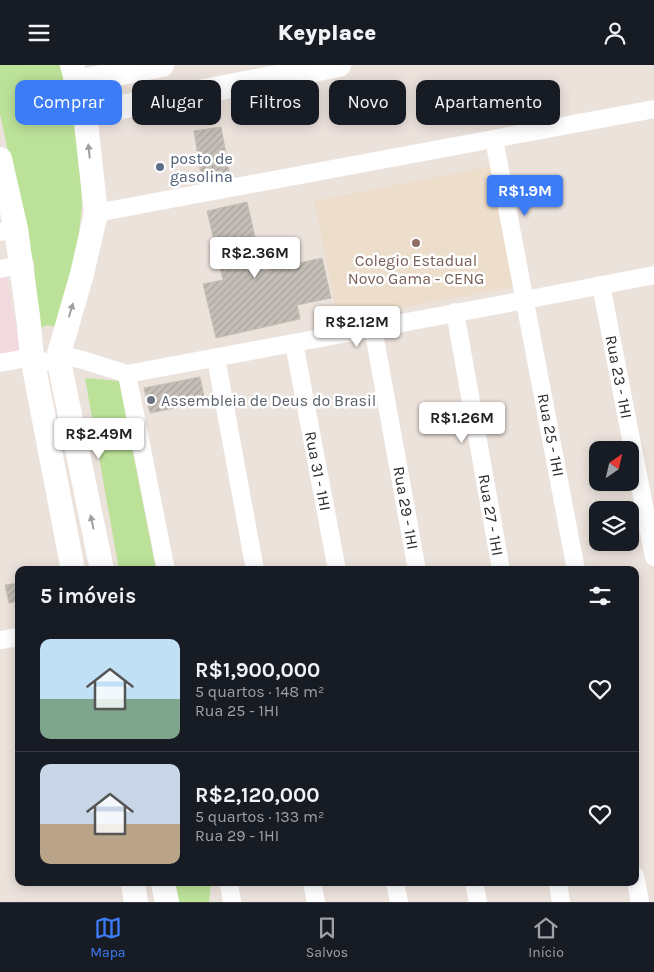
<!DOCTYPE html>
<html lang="pt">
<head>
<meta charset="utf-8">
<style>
  body { margin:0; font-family:Karla,sans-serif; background:#20242c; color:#f1f3f6; height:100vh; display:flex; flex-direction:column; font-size:19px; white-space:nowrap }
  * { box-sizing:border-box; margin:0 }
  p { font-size:16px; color:#9ea1a6 }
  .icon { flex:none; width:28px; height:28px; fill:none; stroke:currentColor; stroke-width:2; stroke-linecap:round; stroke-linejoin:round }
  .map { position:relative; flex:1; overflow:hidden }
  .details { position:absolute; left:15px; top:501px; width:624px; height:320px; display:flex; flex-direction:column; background:#171b24; border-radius:10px; box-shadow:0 2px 12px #0003 }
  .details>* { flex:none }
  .top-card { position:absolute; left:15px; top:15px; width:625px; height:45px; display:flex; gap:10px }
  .needle { width:32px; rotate:34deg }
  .buttons { position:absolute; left:589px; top:376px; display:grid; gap:10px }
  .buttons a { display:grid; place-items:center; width:50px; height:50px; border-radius:10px; background:#171b24; box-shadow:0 2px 12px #0003; font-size:25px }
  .price { position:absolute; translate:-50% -42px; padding:0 11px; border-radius:5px; background:#fff; color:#222; font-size:16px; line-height:32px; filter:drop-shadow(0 1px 2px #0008) }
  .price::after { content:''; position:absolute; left:50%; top:30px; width:15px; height:11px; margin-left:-8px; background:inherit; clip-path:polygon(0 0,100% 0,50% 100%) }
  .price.on { background:#3d7cf7; color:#fff }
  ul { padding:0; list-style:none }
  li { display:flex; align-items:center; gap:15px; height:125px; padding:0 25px }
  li+li { border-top:1px solid #363941 }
  li span { display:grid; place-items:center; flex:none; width:140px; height:100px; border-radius:10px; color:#555 }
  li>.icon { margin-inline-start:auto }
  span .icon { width:60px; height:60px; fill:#fffc; stroke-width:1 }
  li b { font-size:21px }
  h2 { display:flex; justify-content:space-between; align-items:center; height:60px; padding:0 25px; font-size:21px }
  .tag { padding:0 18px; border-radius:10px; background:#171b24; box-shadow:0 2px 12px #0003; font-size:18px; line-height:45px }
  .tag.on { background:#3d7cf7; color:#fff }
  header { display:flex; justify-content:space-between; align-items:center; height:65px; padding:0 25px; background:#171b24; font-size:22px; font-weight:800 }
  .tab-bar { display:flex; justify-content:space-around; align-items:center; height:70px; border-top:1px solid #363941; background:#171b24; font-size:14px; color:#9ea1a6 }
  .tab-bar a { display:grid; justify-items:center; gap:2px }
  .tab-bar .on { color:#3d7cf7 }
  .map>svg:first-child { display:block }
</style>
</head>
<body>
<header><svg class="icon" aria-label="menu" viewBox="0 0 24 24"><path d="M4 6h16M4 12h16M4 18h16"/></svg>Keyplace<svg class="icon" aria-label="person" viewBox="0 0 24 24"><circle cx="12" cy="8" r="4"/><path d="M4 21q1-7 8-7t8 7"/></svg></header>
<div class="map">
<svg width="654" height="837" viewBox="0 0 654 837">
  <defs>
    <pattern id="building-hatch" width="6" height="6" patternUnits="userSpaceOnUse" patternTransform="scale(1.25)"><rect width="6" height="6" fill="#c4beb7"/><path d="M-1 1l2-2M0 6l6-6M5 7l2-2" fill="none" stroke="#a9a39e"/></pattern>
  </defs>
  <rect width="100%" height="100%" fill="#ece2dc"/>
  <!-- education -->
  <path fill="#edddcb" d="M496,100L517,221L338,255L314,136Z"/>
  <!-- medical -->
  <path fill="#f2d9de" d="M6,211L21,288L0,293V213Z"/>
  <!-- grass -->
  <g fill="#bce299">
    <path d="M0,0H65L78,63L82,140L75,209L59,263L48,260L38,263L34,198L26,171L0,49Z"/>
    <path d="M85,313L119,316L156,505H119Z"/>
    <path d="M174,818H211L209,837H178Z"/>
  </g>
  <!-- building -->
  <g fill="url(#building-hatch)" stroke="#c7beb5">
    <path d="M221,62L230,111L202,116L194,66Z"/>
    <path d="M247,137L263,206L322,193L331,233L297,240L300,254L216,273L203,219L223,215L207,146Z"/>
    <path d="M200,312L205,337L150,348L144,323Z"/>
    <path d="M19,518V536L9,538L5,520Z"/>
  </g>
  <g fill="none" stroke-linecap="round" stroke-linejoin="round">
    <!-- street -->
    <g stroke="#fff" stroke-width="18">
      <path d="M494,74L576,505"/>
      <path d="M96,148L654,44"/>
      <path d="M0,167L16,164"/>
      <path d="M0,204L21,200"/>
      <path d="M601,220L654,492"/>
      <path d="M455,247L501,505"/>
      <path d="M373,263L417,505"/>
      <path d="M294,278L337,505"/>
      <path d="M216,293L255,505"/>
      <path d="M0,298L32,292L44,297H50L58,292H69L83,295L127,309L525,235L654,210"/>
      <path d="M127,309L166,505"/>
      <path d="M0,575L19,572"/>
      <path d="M635,811L640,837"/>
      <path d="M229,818L232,837"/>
      <path d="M312,818L316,837"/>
      <path d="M395,818L399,837"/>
      <path d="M474,818L478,837"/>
      <path d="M558,818L561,837"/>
    </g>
    <!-- secondary -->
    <g stroke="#fff" stroke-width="24">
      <path d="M72,0L85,49L96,148L82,209L58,292L102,505"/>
      <path d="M77,17L162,0"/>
      <path d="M85,49L339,0"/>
      <path d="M0,94L16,164L28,251L32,292L73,505"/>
      <path d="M133,818L136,837"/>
      <path d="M163,818L167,837"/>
    </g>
  </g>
  <!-- one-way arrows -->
  <defs><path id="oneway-solid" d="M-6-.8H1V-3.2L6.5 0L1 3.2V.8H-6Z" transform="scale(1.25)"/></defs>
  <g fill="#9f9f9f">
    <use href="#oneway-solid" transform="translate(89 86) rotate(-96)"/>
    <use href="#oneway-solid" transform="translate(71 245) rotate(-73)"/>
    <use href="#oneway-solid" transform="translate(92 457) rotate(-102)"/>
  </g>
  <!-- markers -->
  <circle fill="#5c6f8a" stroke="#fff" stroke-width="2" cx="160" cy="102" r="5"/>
  <circle fill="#8d6e63" stroke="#fff" stroke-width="2" cx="416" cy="178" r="5"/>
  <circle fill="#6b7280" stroke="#fff" stroke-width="2" cx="151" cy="335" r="5"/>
  <g text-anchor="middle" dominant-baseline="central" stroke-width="5" stroke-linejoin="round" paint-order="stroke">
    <!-- service labels -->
    <g font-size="16" fill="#4e5e75" stroke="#fff" text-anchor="start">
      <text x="170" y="93">posto de<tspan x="170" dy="18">gasolina</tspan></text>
    </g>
    <!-- education labels -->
    <g font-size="16" fill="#785e54" stroke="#fff">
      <text x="416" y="195">Colegio Estadual<tspan x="416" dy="18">Novo Gama - CENG</tspan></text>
    </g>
    <!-- street labels -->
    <g font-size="16" fill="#2a2a2a" stroke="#fff">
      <text transform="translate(619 312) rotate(79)">Rua 23 - 1HI</text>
      <text transform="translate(551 370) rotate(79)">Rua 25 - 1HI</text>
      <text transform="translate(318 406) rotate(79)">Rua 31 - 1HI</text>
      <text transform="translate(406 443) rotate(80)">Rua 29 - 1HI</text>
      <text transform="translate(491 450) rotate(80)">Rua 27 - 1HI</text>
    </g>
    <!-- worship labels -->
    <g font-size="16" fill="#5b616d" stroke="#fff" text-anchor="start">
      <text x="161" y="335">Assembleia de Deus do Brasil</text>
    </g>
  </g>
</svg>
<div class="buttons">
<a><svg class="needle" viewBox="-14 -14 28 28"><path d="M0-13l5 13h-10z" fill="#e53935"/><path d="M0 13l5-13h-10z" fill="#9ea1a6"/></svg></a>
<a><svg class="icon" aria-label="layers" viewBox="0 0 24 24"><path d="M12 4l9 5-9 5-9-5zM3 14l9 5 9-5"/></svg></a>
</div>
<b class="price on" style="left:525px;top:152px">R$1.9M</b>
<b class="price" style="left:255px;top:214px">R$2.36M</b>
<b class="price" style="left:357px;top:283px">R$2.12M</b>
<b class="price" style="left:462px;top:379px">R$1.26M</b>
<b class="price" style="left:99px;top:395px">R$2.49M</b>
<div class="top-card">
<a class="tag on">Comprar</a>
<a class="tag">Alugar</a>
<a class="tag">Filtros</a>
<a class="tag">Novo</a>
<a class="tag">Apartamento</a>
</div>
<section class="details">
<h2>5 imóveis<svg class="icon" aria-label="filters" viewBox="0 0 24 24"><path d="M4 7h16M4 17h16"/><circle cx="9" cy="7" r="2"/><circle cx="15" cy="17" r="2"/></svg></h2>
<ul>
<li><span style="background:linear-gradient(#bfe0f5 60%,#7fa58c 0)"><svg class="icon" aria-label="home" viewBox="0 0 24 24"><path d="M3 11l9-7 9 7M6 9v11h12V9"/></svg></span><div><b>R$1,900,000</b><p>5 quartos · 148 m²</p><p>Rua 25 - 1HI</p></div><svg class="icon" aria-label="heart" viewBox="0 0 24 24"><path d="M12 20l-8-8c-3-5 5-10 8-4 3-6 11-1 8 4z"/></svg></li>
<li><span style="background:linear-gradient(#c9d6e8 60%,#b9a48a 0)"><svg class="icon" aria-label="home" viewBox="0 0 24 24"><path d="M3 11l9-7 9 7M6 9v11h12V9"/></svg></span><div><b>R$2,120,000</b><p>5 quartos · 133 m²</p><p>Rua 29 - 1HI</p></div><svg class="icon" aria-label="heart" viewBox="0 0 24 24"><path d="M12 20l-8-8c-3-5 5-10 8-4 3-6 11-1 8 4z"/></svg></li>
</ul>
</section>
</div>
<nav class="tab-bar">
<a class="on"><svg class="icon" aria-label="map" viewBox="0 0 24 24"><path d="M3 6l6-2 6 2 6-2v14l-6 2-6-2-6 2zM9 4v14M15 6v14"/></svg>Mapa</a>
<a><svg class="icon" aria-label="saved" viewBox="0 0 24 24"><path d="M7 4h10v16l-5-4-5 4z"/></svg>Salvos</a>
<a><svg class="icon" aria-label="home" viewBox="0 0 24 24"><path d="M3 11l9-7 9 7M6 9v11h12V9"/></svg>Início</a>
</nav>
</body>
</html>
